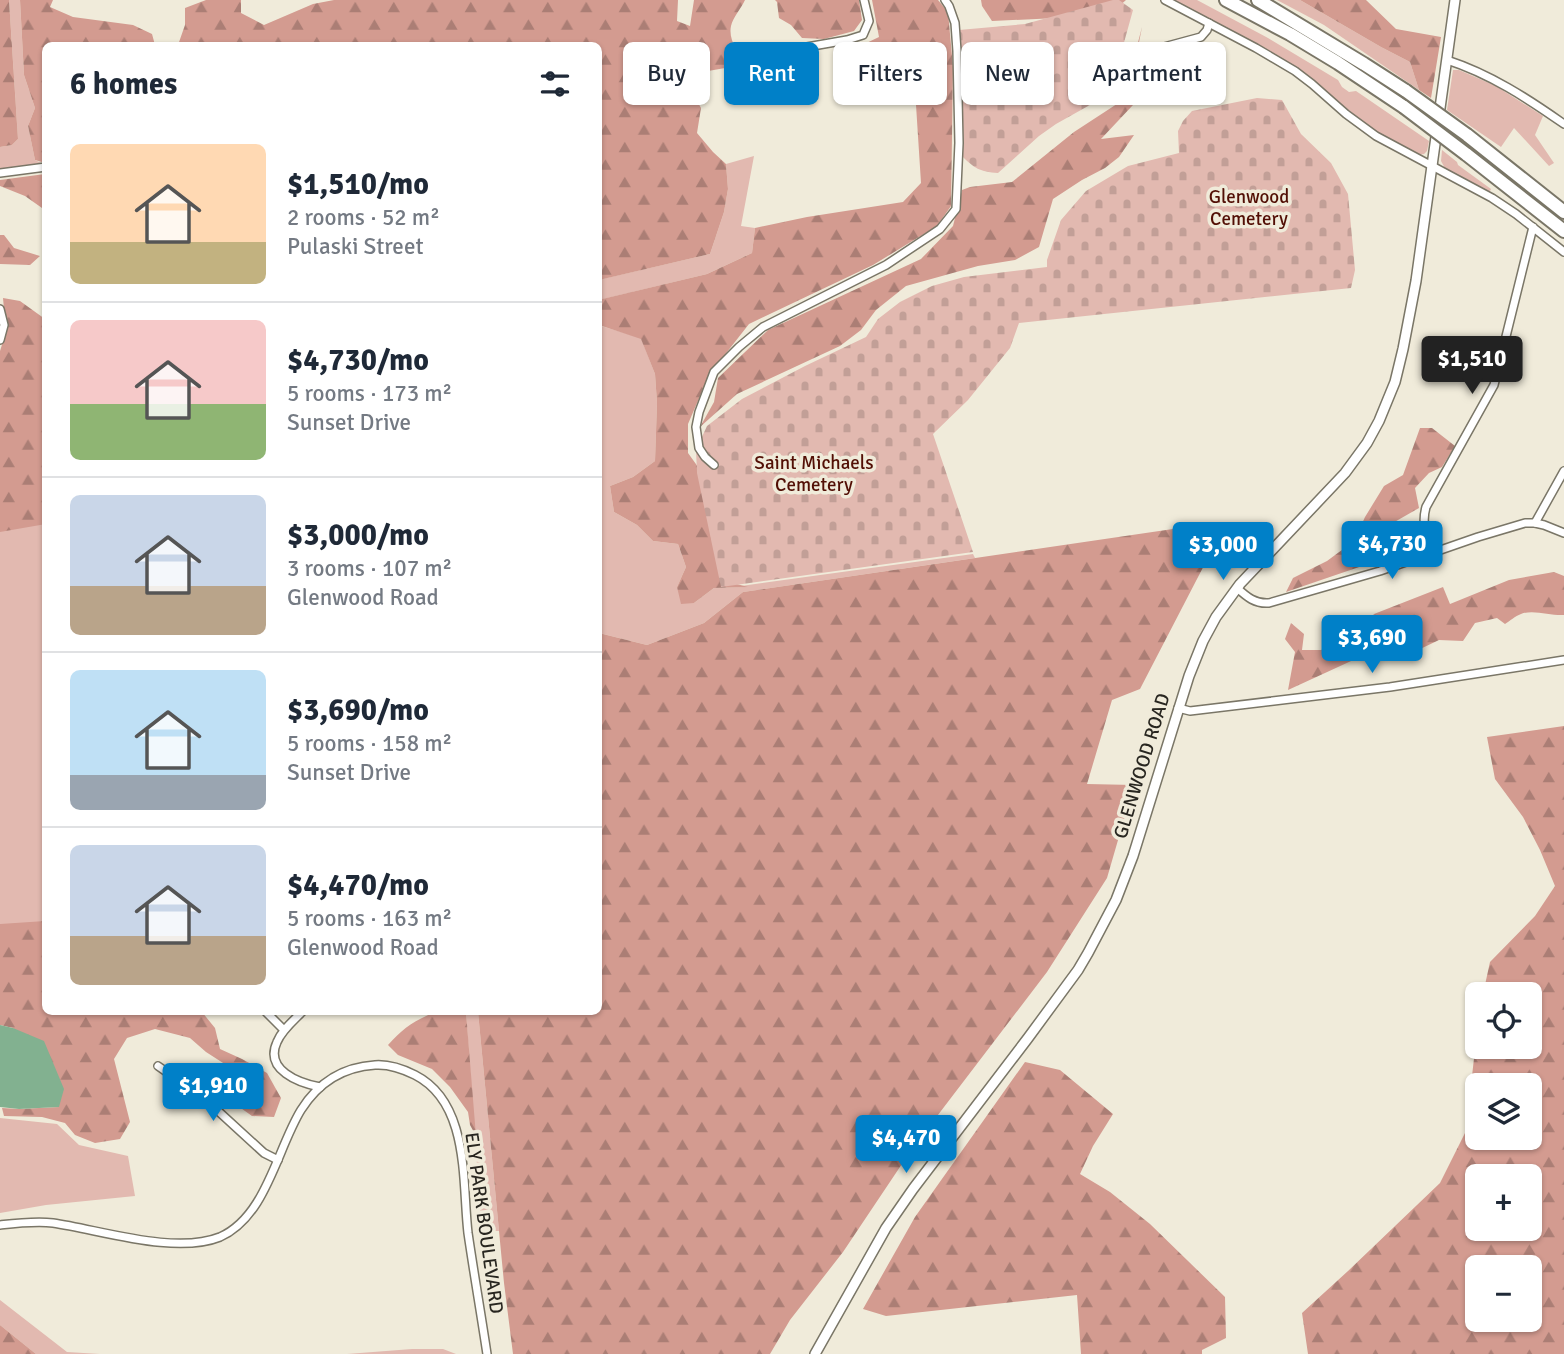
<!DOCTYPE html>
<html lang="en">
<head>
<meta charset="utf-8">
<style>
  body { margin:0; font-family:Signika,sans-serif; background:#f6f6f7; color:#1f2937; height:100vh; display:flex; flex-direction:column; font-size:26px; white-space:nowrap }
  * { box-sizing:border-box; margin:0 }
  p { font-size:23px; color:#747a83 }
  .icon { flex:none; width:38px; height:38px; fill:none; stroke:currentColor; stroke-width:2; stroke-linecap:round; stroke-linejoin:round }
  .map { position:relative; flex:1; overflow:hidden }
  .side { position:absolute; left:42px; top:42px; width:560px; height:973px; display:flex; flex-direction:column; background:#fff; border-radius:10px; box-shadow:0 2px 5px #0004 }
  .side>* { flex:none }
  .hud { position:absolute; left:623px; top:42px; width:665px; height:63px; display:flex; gap:14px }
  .tools { position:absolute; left:1465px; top:982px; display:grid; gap:14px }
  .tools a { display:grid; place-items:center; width:77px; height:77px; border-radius:10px; background:#fff; box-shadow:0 2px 5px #0004; font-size:35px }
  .price { position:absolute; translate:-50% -60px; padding:0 16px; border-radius:7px; background:#0080c8; color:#fff; font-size:23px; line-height:46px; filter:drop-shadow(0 2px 4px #0008) }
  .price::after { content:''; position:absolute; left:50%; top:42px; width:21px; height:16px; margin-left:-10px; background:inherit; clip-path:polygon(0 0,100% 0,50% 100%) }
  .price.selected { background:#222; color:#fff }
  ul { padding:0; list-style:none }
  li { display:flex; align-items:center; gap:21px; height:175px; padding:0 28px }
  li+li { border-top:2px solid #e0e1e3 }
  li span { display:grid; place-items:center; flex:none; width:196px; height:140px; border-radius:10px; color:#555 }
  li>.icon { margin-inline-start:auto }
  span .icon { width:84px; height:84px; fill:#fffc; stroke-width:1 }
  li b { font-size:30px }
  h2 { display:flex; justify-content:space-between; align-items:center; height:84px; padding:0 28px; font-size:30px }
  .chip { padding:0 24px; border-radius:10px; background:#fff; box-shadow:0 2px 5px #0004; font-size:24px; line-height:63px }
  .chip.selected { background:#0080c8; color:#fff }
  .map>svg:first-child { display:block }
</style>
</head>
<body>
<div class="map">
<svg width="1564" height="1354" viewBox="0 0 1564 1354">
  <defs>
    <pattern id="forest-firs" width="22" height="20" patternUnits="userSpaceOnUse" patternTransform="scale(1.75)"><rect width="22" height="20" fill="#d39b90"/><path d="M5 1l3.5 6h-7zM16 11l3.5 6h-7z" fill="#ab7e75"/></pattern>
    <pattern id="cemetery-stones" width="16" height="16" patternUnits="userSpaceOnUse" patternTransform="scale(1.75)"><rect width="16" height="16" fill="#e2b9b0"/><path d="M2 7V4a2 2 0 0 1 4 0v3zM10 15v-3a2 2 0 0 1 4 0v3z" fill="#c29f97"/></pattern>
  </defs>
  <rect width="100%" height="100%" fill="#f0ebda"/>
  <!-- grass -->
  <g fill="#e2b9b0">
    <path d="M9,0H20L24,75L35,108L28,126L35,160L43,164L0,169V147L12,145L18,139Z"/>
    <path d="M1172,0H1197L1268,38L1338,80L1342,87L1349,92L1356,91L1429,141L1427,151L1424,154L1418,155L1371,129L1321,87L1249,40Z"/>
    <path d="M1277,0H1300L1381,47L1410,62L1419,90L1324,25Z"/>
    <path d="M1453,70H1459L1496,86L1543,116L1535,135L1554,163L1549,166L1514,128L1501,147L1447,110Z"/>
    <path d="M1442,150L1457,162L1458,165L1491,189L1489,193L1446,170L1441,161Z"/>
    <path d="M754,156L741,226L755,228L752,253L707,274L599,300L598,280L710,254L724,212L728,189L726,164Z"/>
    <path d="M598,325L641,338L655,374L657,403L655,461L633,477L610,486L614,512L637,525L653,541L678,544L686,567L677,587L694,603L714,588L744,587L741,586L973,554L975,558L743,592L704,623L647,645L599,633Z"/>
    <path d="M45,510V929L0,934V524Z"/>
    <path d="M466,1012H478L499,1231H484L482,1236Z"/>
    <path d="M0,1118L57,1124L79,1145L128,1156L135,1196L46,1205L0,1213Z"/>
    <path d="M0,1300L67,1352L100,1354H36L0,1325Z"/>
    <path d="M412,1349H443L456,1354H347Z"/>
  </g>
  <!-- forest -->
  <g fill="url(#forest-firs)" fill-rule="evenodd">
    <path d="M0,0H9L18,139L12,145L0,147Z"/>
    <path d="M20,0H53L50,7L73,17L133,25L152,34L155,45L46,46L45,163L35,160L28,126L35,108L24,75Z"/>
    <path d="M206,0H241V13L264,25L313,4L334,0H678L677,21L690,26L694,0H745C741,9 733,17 731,26C728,40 739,52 742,65L680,76L675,87L694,95L701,108L697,133L713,152L726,164L728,189L724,212L710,254L599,280L598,46L178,45L185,25V8Z"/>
    <path d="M775,0H859L862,20L854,31L824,39L802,38L791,25L779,18L777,2Z"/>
    <path d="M872,0H938L948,12L953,67L951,206L937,226L873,265L749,324L709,375L688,424V453L706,478L733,583L748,587L714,588L694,603L681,604L677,587L686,567L678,544L653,541L637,525L614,512L610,486L633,477L655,461L657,403L655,374L641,339L599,325L598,300L707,274L752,253L755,228L807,217L903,202L921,183L913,58L899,51L837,57L879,37Z"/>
    <path d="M981,0H1126L1117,8L1057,18L992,21L982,6Z"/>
    <path d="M1300,0H1366L1396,29L1441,37L1431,98L1419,90L1410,62L1381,47Z"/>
    <path d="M1142,27L1134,68L1137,91L1133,105L1101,139L1134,135L1119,157L1105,168L1082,180L1053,199L1039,247L1015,260L978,266L906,286L876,310L861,330L840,346L737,394L700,427L714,402L718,378L768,330L921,259L953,226L962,190L970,187L1012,182L1074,132L1123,100Z"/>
    <path d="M45,174V208H42L25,196L0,186V180Z"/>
    <path d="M0,235H4L14,248L40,256L30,265L0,264Z"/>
    <path d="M3,298L20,301L45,319L46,524L0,532V351L6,332Z"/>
    <path d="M1420,428H1432L1455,446L1442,467L1429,473L1415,488L1419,508L1391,524L1376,538L1365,565L1286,592L1293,578L1327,561L1354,541L1365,517L1384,486L1403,475Z"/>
    <path d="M1207,524L1211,552L1140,689L1112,700L1087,784L1134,785L1107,878L1047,972L912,1149L843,1252L790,1320L770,1354H513L504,1283L478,1012H598L599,633L647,645L704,623L743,592Z"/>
    <path d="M1554,572L1564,576V615C1551,616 1533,609 1521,614C1515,616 1510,621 1505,624L1497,618L1475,623L1463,641L1439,640L1416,651L1395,652L1362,656L1288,690L1295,652L1285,639L1291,623L1304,634L1302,650H1321L1357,636L1374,614L1443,587L1450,604L1509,580Z"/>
    <path d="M1564,726V1354H1308L1302,1313L1348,1271L1440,1183L1470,1123L1477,1125V1138H1530V1085H1505L1472,1076L1477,1032V1046H1530V994H1483L1490,962L1535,916L1555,886L1540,850L1523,817L1495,779L1487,737ZM1477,1176H1530V1228H1477ZM1477,1267H1530V1320H1477Z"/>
    <path d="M45,921L46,1012H202L215,1028L220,1049L242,1059L267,1073L281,1098L274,1117L252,1116L238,1106V1088L234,1070L206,1052L190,1038L155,1029L127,1038L114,1059L130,1122L120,1139L95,1143L75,1135L65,1123L42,1117L4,1116L2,1108L19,1109L59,1107L13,1028L0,1025V924Z"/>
    <path d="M435,1012H466L476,1136L470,1125L468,1112L450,1087L432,1069L398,1055L388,1045C403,1028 414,1021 435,1012Z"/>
    <path d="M1025,1062L1060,1070L1113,1114L1093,1146L1080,1174L1110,1192L1150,1224L1225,1297L1226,1338L1202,1350V1354H1081L1077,1295L886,1316L863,1309L915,1217Z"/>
    <path d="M0,1325L36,1354H0Z"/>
  </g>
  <!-- cemetery -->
  <g fill="url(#cemetery-stones)">
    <path d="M1113,0H1119L1133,10L1120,57L1113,92L1056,124L1039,136L998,173C980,172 974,168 962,156L959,30L1025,24Z"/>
    <path d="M1257,98L1282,100L1301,134L1331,163L1348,194L1355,270L1351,288L1019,323L1010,348L968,400L933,434L973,552L721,587L697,473L696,450L707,426L742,399L805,366L866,337L878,319L900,302L932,286L964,277L1047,267V260L1061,220L1086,191L1128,166L1179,153L1178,131L1183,121L1192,111Z"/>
  </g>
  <!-- water -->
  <path fill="#82b190" d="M0,1025L13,1028L44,1041L64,1089L59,1107L19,1109L0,1107Z"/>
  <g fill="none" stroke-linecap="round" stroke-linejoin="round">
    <!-- minor casing -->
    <g stroke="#7a7667" stroke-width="10">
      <g id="minor">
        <path d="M1165,0L1256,48L1295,71L1312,84L1346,114L1376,136L1492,198L1516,214L1564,252"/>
        <path d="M1164,47L1201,37L1207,30L1209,23"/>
        <path d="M1447,60C1490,74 1527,98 1564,124"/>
        <path d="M769,79L771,63L774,57L784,51L847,40L863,35L869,21L864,0"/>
        <path d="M0,173L46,167"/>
        <path d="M0,309L4,325L0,340"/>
        <path d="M714,465L705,457L699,448L696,427L699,412L714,372L739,347L763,327L886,265L940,229L956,209L959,143L957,51L955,23L949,6L945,0"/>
        <path d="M1535,523L1564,471"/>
        <path d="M1433,553C1427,536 1421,525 1426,507L1494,385L1533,227"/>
        <path d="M1237,588C1247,597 1255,604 1269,603L1380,571L1478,537L1525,523H1535L1544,525L1564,533"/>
        <path d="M1178,708L1190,711L1390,687L1564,660"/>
        <path d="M266,1012L284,1030"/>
        <path d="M302,1012C293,1021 282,1030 277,1042C264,1070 299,1083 320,1087"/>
        <path d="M158,1066L205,1099L264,1153L278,1160"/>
        <path d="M0,1225C18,1223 35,1221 53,1223C101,1230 175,1255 220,1237C266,1217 277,1149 301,1110C318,1083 343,1067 375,1065C389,1064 403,1069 415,1075C470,1103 462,1182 468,1233C474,1274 481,1314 487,1354"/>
      </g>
    </g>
    <!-- tertiary casing -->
    <g stroke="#7a7667" stroke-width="12">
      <path id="tertiary" d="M815,1354L886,1228L913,1189L1028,1038L1078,970L1088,953L1116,900L1133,856L1189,676L1203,641L1216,617L1240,584L1345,473L1367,443L1379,421L1395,382L1403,349L1416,281L1455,0"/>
    </g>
    <!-- motorway casing -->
    <g stroke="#7a7667" stroke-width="16">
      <g id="motorway">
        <path d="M1226,0L1290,34L1338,63L1404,107"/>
        <path d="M1258,0L1364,64L1406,91"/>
        <path d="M1467,135L1564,212"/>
        <path d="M1466,154L1564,231"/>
      </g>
    </g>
    <!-- minor -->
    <use href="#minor" stroke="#fff" stroke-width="7"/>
    <!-- tertiary -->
    <use href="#tertiary" stroke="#fff" stroke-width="9"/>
    <!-- motorway -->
    <use href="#motorway" stroke="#fff" stroke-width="12"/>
    <!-- motorway-bridge casing -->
    <g stroke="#7a7667" stroke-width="16" stroke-linecap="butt">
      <g id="motorway-bridge">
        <path d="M1406,91L1467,135"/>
        <path d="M1404,107L1466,154"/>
      </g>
    </g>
    <!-- motorway-bridge -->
    <use href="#motorway-bridge" stroke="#fff" stroke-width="12"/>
  </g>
  <g text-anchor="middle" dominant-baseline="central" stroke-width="7" stroke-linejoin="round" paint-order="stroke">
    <!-- park labels -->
    <g font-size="19" fill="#520f05" stroke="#f0ebda">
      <text x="1249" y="197">Glenwood<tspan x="1249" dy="22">Cemetery</tspan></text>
      <text x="814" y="463">Saint Michaels<tspan x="814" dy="22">Cemetery</tspan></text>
    </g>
    <!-- street labels -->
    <g font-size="19" fill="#282620" stroke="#f0ebda">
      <text transform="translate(1142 766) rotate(-73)">GLENWOOD ROAD</text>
      <text transform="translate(484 1223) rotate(82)">ELY PARK BOULEVARD</text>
    </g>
  </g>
</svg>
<div class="tools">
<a><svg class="icon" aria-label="locate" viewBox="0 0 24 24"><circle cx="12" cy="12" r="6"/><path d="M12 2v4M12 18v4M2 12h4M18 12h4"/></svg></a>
<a><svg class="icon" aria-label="layers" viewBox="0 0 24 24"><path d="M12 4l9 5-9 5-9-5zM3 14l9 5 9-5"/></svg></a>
<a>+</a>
<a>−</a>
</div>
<b class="price selected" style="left:1472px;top:396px">$1,510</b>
<b class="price" style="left:1392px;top:581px">$4,730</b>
<b class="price" style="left:1223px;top:582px">$3,000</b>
<b class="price" style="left:1372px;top:675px">$3,690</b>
<b class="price" style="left:213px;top:1123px">$1,910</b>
<b class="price" style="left:906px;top:1175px">$4,470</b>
<div class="hud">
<a class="chip">Buy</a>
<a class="chip selected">Rent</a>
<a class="chip">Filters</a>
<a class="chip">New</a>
<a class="chip">Apartment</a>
</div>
<section class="side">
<h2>6 homes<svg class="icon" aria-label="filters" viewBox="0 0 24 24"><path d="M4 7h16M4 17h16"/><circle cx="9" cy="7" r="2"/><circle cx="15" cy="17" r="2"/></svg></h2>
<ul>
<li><span style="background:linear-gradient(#ffd9b3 70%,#c2b280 0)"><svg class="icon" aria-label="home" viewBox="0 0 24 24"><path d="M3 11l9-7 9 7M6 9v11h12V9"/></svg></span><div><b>$1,510/mo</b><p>2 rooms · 52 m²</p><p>Pulaski Street</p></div></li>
<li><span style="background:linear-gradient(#f6c9c9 60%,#8fb573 0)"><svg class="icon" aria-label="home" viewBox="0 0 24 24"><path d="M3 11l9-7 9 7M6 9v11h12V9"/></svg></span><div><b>$4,730/mo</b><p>5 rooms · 173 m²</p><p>Sunset Drive</p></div></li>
<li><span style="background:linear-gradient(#c9d6e8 65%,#b9a48a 0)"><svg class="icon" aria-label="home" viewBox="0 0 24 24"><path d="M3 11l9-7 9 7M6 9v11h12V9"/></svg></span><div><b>$3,000/mo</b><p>3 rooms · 107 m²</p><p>Glenwood Road</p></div></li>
<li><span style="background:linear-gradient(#bfe0f5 75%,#9aa5b1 0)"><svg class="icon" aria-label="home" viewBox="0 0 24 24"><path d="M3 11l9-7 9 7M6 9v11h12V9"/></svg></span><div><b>$3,690/mo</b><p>5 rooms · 158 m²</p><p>Sunset Drive</p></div></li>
<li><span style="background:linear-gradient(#c9d6e8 65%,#b9a48a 0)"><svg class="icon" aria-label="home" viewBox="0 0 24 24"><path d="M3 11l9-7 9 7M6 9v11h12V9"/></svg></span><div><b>$4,470/mo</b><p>5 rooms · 163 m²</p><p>Glenwood Road</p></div></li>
</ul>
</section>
</div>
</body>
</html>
